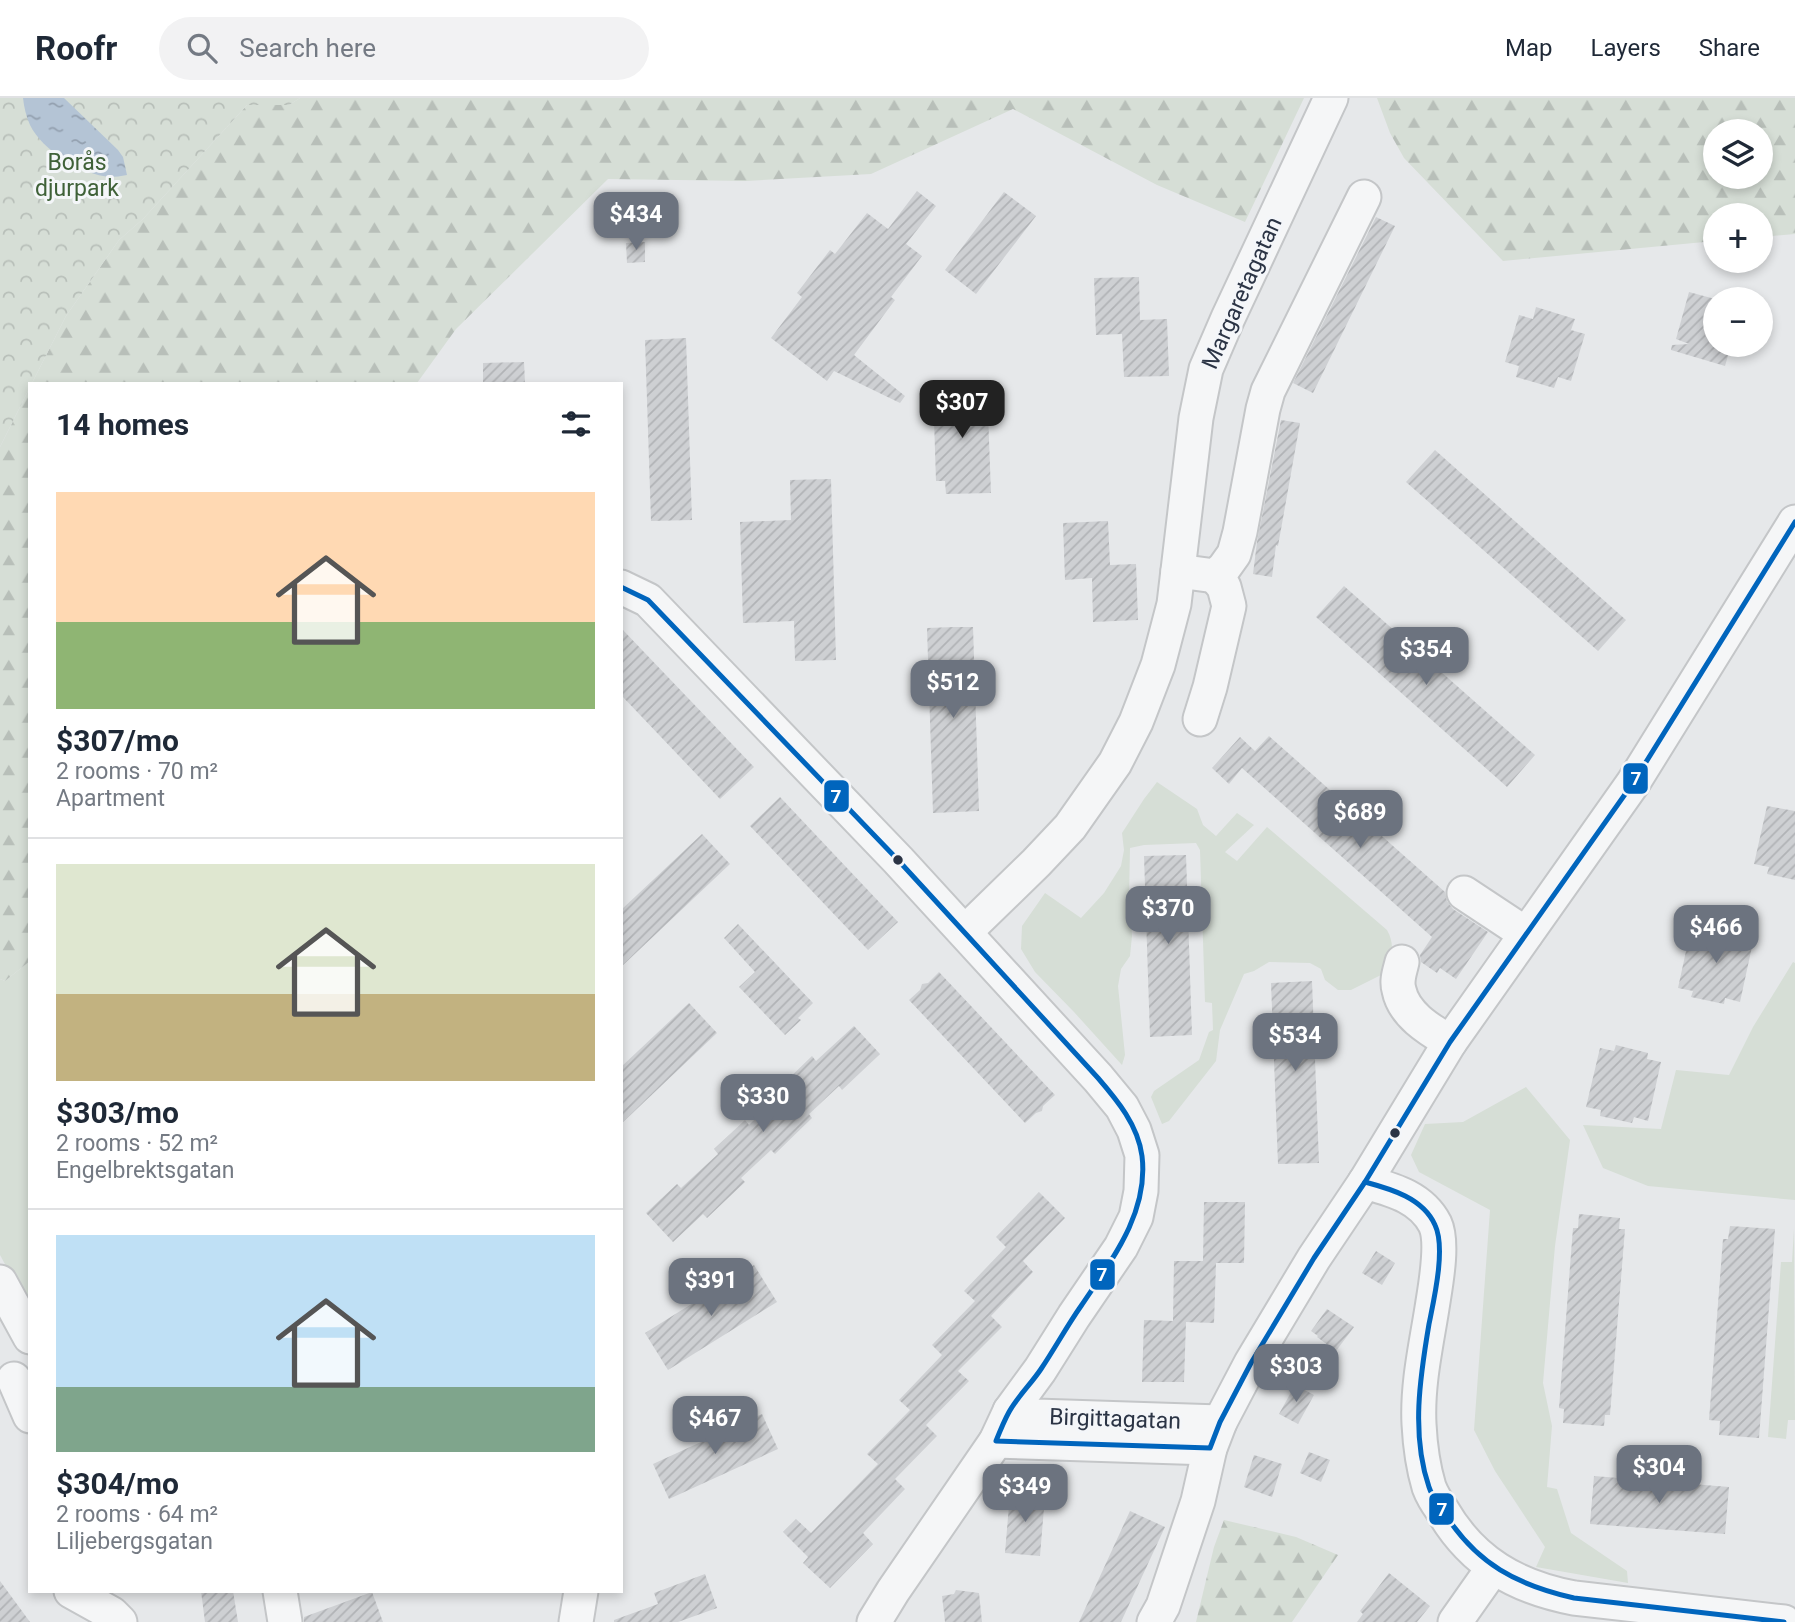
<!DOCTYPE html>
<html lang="en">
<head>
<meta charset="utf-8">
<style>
  body { margin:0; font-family:Roboto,sans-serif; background:#f2f2f3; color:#1f2937; height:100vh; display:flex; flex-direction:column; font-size:26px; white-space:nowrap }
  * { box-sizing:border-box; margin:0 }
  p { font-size:23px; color:#747a83 }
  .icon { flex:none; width:38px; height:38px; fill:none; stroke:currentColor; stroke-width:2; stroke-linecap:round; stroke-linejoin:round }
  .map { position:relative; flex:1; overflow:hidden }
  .details { position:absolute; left:28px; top:284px; width:595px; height:1211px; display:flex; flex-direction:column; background:#fff; border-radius:0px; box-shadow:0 4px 10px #0003 }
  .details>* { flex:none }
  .controls { position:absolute; left:1703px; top:21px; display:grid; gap:14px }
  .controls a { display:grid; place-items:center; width:70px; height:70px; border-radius:50%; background:#fff; box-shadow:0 4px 10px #0003; font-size:35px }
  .price { position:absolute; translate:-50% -60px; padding:0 16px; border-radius:14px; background:#6c737f; color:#fff; font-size:23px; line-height:46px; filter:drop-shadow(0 2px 4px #0008) }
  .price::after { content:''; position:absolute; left:50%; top:42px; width:21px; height:16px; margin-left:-10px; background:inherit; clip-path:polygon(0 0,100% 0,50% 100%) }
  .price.current { background:#222; color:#fff }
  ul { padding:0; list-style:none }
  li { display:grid; align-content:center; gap:14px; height:371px; padding:0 28px }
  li+li { border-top:2px solid #e0e1e3 }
  li span { display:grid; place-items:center; height:217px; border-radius:0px; color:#555 }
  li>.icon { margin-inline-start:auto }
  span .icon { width:126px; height:126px; fill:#fffc; stroke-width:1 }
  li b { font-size:30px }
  h2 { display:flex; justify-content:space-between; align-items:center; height:84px; padding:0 28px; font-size:30px }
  header { display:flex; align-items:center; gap:42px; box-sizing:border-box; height:98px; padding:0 35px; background:#fff; border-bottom:2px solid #e0e1e3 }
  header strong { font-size:33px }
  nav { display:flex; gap:38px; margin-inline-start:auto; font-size:24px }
  .search { width:490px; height:63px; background:#f2f2f3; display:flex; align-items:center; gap:18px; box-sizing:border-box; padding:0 24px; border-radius:38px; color:#747a83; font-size:26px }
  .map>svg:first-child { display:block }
</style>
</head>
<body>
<header>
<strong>Roofr</strong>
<div class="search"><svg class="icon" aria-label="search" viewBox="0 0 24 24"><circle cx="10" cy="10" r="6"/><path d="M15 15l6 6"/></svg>Search here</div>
<nav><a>Map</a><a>Layers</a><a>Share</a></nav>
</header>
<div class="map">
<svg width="1795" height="1524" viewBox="0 0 1795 1524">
  <defs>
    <pattern id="forest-firs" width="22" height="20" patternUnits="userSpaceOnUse" patternTransform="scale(1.75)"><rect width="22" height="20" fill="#d6ded6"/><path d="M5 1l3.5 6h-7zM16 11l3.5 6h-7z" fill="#b8bfb9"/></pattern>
    <pattern id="park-crowns" width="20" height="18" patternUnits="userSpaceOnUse" patternTransform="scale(1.75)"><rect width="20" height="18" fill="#d6ded6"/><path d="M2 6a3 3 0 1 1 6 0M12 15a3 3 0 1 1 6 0" fill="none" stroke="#b8bfb9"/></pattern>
    <pattern id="water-ripples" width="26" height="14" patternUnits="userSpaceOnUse" patternTransform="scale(1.75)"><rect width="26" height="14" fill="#b4c4d5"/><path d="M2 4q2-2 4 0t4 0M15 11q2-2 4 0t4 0" fill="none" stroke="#93a0af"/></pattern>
    <pattern id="building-hatch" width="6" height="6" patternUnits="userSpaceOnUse" patternTransform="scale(1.75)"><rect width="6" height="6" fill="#ced0d3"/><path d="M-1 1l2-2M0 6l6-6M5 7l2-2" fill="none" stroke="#b1b3b6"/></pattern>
  </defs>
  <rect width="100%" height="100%" fill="#e6e8ea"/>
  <!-- grass -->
  <g fill="#d6ded6">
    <path d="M1157,684L1197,711L1203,727L1216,738L1237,715L1254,727L1225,754L1237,763L1267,729L1387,832C1395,845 1392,860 1387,874L1351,892H1338L1325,882L1321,871L1310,865L1269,864L1254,873L1244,876L1220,932L1216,963L1169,1023L1162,1026L1151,999L1154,993L1199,962L1209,934L1213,932L1212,905L1205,904L1200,752L1196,745L1144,747L1130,750L1129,799L1132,838L1130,858L1121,871L1118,888L1125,957L1122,967L1074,914L1035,874L1021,851L1022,828L1045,795L1081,820L1104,795L1121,768L1124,752L1122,735L1144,701Z"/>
    <path d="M30,863V1212L0,1157V881L5,883Z"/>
    <path d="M1793,864L1795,865V1102L1648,1088L1603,1070L1583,1027L1661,1031L1676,972L1729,977L1753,929Z"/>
    <path d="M1526,989L1570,1042L1555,1148L1543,1285L1552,1328L1547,1389L1557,1391L1571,1435L1627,1473L1628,1485L1536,1469L1545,1449L1495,1373L1474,1332L1490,1112L1419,1074L1411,1057L1425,1026L1463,1024Z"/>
    <path d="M1794,1131L1795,1322H1788L1786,1341L1768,1339L1781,1164H1792Z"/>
  </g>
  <!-- forest -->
  <g fill="url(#forest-firs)" fill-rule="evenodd">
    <path d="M300,0H1304L1245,124L1157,87L1013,11L871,76L746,83L608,81L456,231L417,285H32L66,218L119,142L143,121L247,7H289Z"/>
    <path d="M1377,0H1795V136L1761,139L1760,117H1715V143L1503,163L1404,60L1390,35ZM1760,33V79H1715V33Z"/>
    <path d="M30,289V863L5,883L0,881V349Z"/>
    <path d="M1224,1422L1296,1439L1338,1457L1292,1524H1196L1214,1449Z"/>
  </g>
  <!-- park -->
  <path fill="url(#park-crowns)" d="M0,0H300L289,7H247L143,121L119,142L66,218L32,285H30V289L0,349Z"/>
  <!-- water -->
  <path fill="url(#water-ripples)" d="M23,0H64L118,52L123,59L127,77C121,78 115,79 110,79C82,77 42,52 30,27C26,18 24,9 23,0Z"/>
  <!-- building -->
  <g fill="url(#building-hatch)">
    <path d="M917,93L936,108L906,146L922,158L891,199L895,202L854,257L905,298L900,305L834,273L827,283L771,240L802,199L797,195L830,152L835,156L867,115L888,131Z"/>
    <path d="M1004,94L1036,118L976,196L945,172Z"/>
    <path d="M1376,119L1395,128L1313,295L1293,285Z"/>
    <path d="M645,144V164L627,165L626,145Z"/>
    <path d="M1139,179L1140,222L1167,221L1169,278L1124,279L1122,236L1096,237L1094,180Z"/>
    <path d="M1689,194L1715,201V247H1731L1725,268L1671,252L1672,247L1689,246L1676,241Z"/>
    <path d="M1536,209L1575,221L1571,232L1585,236L1571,283L1558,279L1554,290L1516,279L1519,268L1505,264L1519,217L1533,221Z"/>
    <path d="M686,240L692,422L651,423L645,242Z"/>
    <path d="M524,264L525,285H483V265Z"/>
    <path d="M987,289L991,395L946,396L945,383H936L933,291Z"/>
    <path d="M1281,322L1300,325L1278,448L1276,447L1272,479L1253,476L1257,444Z"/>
    <path d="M1435,352L1626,522L1598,553L1406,384Z"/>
    <path d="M831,381L836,562L795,563L794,523L743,525L740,424L791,422L790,382Z"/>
    <path d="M1108,423L1110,467L1136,466L1138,522L1093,524L1092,480L1065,482L1063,425Z"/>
    <path d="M1344,488L1535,657L1507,689L1316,519Z"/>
    <path d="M954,529H973L979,713L933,715L927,530Z"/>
    <path d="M621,530L754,669L720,701L621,597Z"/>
    <path d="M1269,638L1445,794L1447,803L1453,811L1488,834L1456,881L1440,870L1437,875L1421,864L1420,857L1432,839L1242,670L1229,686L1212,670L1240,639L1255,653Z"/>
    <path d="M780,699L898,824L868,852L750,728Z"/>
    <path d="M1767,708L1795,713V782L1767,776L1769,769L1754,766Z"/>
    <path d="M702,736L730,766L621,869V812Z"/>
    <path d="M1186,757L1192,937L1150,939L1144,758Z"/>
    <path d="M738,826L813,905L798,920L801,922L785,937L739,889L755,874L724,840Z"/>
    <path d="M1707,827L1740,835L1738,841L1753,844L1740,904L1725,900L1724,906L1691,899L1693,893L1678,890L1691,830L1706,834Z"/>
    <path d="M939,874L1055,997L1043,1008L1042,1013L1036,1015L1025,1025L909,902L920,892L922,886L928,885Z"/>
    <path d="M1312,883L1319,1065L1278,1066L1271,885Z"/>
    <path d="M689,905L717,935L621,1026V969Z"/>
    <path d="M854,928L880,956L842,992L839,988L809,1016L812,1020L775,1056L771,1052L741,1080L745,1084L707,1120L703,1116L673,1144L646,1115L677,1086L681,1090L718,1056L714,1051L745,1022L749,1027L785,992L781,988L812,958L816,963Z"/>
    <path d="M1616,947L1648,955L1647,961L1661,964L1648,1023L1634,1019L1632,1025L1600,1018L1601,1012L1586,1009L1600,950L1614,953Z"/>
    <path d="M1039,1094L1065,1120L1023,1163L1033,1174L991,1218L1002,1229L958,1273L969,1283L926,1327L937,1338L895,1381L905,1391L863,1435L873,1446L830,1490L803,1465L808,1459L783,1434L796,1421L811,1435L878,1366L867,1356L910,1312L899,1302L942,1257L932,1247L975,1203L964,1193L1006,1149L996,1139Z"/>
    <path d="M1204,1104H1245L1244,1165H1216L1214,1225L1186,1224L1184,1284H1142L1144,1222L1173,1223L1174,1163H1203Z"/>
    <path d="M1579,1116L1620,1120L1619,1131H1625L1610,1317H1605L1604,1328L1563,1325L1564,1311L1559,1310L1573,1130H1578Z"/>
    <path d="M1730,1128L1775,1131L1759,1340L1719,1337L1720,1323L1709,1322L1723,1141H1728Z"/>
    <path d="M1376,1153L1395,1165L1382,1187L1362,1175Z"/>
    <path d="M754,1167L777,1204L668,1272L645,1235Z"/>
    <path d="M1327,1211L1354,1229L1336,1253L1317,1239L1318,1238L1311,1233Z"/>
    <path d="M1295,1287L1314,1297L1298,1326L1279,1316Z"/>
    <path d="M762,1316L778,1351L669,1401L653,1366Z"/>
    <path d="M1309,1354L1330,1362L1321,1384L1300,1375Z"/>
    <path d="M1254,1357L1282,1366L1272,1399L1244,1389Z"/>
    <path d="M1594,1378L1729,1389L1725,1436L1590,1426Z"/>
    <path d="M1010,1395L1045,1398L1040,1458L1005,1455Z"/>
    <path d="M1130,1413L1165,1429L1121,1524H1079Z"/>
    <path d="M1389,1475L1430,1508L1417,1524H1357L1363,1516L1360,1513Z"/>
    <path d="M705,1476L717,1510L678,1524H614V1522L658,1506L654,1495Z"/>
    <path d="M0,1483L30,1524H0Z"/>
    <path d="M956,1492L979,1495L982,1524H945L942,1498L954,1496Z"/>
    <path d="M201,1493H233L238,1524H205Z"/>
    <path d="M372,1494L383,1524H304V1519Z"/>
  </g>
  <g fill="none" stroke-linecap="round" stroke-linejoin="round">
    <!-- minor casing -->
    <g stroke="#c4c6c8" stroke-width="37">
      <g id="minor">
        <path d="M1178,473L1215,478L1224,470L1234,456L1240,434L1263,311L1268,293L1364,99"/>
        <path d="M621,489L648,502L898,762L1098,980L1122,1009L1134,1032L1142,1057L1141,1093L1136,1119L1121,1149L1074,1218L1040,1272L1010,1313L996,1343L893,1493L874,1524"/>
        <path d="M1200,621L1210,589L1229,508L1224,489L1215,478"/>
        <path d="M1464,795L1526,836"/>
        <path d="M965,834L1036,765L1070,729L1115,665L1136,624L1158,567L1174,506L1196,320L1206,271L1228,220L1331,0"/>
        <path d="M1402,864C1400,873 1396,882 1399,892C1404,917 1430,932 1450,944"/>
        <path d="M1365,1084C1393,1092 1421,1099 1435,1126C1444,1145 1435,1190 1432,1210C1426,1248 1417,1287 1419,1326C1420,1346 1423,1369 1429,1389C1432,1397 1437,1405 1442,1412C1472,1464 1516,1489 1574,1500L1784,1524"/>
        <path d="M0,1184L30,1239"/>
        <path d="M14,1281L30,1318"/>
        <path d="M1010,1313L1036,1318L1220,1324"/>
        <path d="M996,1343L1210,1350"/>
        <path d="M71,1493L112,1516L120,1524"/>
        <path d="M280,1493L285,1524"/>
        <path d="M576,1524L581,1493"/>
        <path d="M1154,1524L1163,1508L1198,1403L1210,1350L1220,1324L1251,1265L1314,1160L1365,1084L1450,944L1633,685L1795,424"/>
        <path d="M1455,1524L1493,1470"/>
      </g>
    </g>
    <!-- minor -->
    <use href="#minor" stroke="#f5f6f7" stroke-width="33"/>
    <!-- bus-1 casing -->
    <g stroke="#f4f6f9" stroke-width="10">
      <g id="bus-1">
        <path d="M621,489L648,502L898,762L1098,980C1117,1002 1138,1027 1142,1058C1149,1115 1111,1163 1081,1208C1067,1228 1055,1250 1041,1271C1031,1286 1018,1298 1009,1314C1004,1323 1000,1333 996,1343L1210,1350L1220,1324L1251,1265L1314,1160L1365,1084L1450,944L1633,685L1795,424"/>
        <path d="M1365,1084C1391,1091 1423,1100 1435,1127C1446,1150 1434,1201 1429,1226C1420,1279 1411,1337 1429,1389C1432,1399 1439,1407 1445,1416C1477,1466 1517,1487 1574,1500L1784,1524"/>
      </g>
    </g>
    <!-- bus-1 -->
    <use href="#bus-1" stroke="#0065bd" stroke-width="5"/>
  </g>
  <!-- markers -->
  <g fill="#2b3445" stroke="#f4f6f9" stroke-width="2.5">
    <circle cx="898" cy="762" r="6"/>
    <circle cx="1395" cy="1035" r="6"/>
  </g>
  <g text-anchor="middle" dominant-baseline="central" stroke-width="6" stroke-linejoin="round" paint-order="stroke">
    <!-- park labels -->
    <g font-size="23" fill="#3f6138" stroke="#f4f6f9">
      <text x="77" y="64">Borås<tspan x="77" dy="26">djurpark</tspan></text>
    </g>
    <!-- street labels -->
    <g font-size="23" fill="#2b3445" stroke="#f4f6f9">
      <text transform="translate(1242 195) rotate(-66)">Margaretagatan</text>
      <text transform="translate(1115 1321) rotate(2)">Birgittagatan</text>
    </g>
  </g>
  <g stroke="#f4f6f9" stroke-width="2.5">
    <rect x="1622" y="664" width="27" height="33" rx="7" fill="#0065bd"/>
    <rect x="823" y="681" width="27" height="34" rx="7" fill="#0065bd"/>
    <rect x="1089" y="1160" width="27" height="33" rx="7" fill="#0065bd"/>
    <rect x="1428" y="1394" width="27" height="34" rx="7" fill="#0065bd"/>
  </g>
  <g font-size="19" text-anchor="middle" font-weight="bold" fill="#fff">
    <text x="1636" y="687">7</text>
    <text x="836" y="705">7</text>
    <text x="1102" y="1183">7</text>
    <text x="1442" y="1418">7</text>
  </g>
</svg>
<div class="controls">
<a><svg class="icon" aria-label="layers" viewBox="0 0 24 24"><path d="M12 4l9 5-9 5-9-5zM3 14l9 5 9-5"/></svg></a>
<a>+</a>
<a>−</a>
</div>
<b class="price" style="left:636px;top:154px">$434</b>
<b class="price current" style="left:962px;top:342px">$307</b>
<b class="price" style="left:1426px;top:589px">$354</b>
<b class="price" style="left:953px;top:622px">$512</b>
<b class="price" style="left:1360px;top:752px">$689</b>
<b class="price" style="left:1168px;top:848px">$370</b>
<b class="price" style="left:1716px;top:867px">$466</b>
<b class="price" style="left:1295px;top:975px">$534</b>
<b class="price" style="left:763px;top:1036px">$330</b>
<b class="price" style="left:711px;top:1220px">$391</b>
<b class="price" style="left:1296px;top:1306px">$303</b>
<b class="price" style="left:715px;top:1358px">$467</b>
<b class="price" style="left:1659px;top:1407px">$304</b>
<b class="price" style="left:1025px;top:1426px">$349</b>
<section class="details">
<h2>14 homes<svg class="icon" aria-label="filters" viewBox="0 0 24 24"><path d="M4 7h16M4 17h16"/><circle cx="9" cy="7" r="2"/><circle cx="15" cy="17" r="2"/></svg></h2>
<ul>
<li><span style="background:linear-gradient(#ffd9b3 60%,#8fb573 0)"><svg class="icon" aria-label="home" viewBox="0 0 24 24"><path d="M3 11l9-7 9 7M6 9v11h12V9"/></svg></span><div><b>$307/mo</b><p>2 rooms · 70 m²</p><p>Apartment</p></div></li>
<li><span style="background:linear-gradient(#dfe7d0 60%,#c2b280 0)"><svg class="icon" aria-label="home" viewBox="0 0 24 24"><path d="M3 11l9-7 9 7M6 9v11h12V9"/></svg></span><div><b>$303/mo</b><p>2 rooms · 52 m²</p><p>Engelbrektsgatan</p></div></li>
<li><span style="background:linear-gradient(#bfe0f5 70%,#7fa58c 0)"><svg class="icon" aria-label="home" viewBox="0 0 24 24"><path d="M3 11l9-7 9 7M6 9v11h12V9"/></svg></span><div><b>$304/mo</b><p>2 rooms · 64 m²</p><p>Liljebergsgatan</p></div></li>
</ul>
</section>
</div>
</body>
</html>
